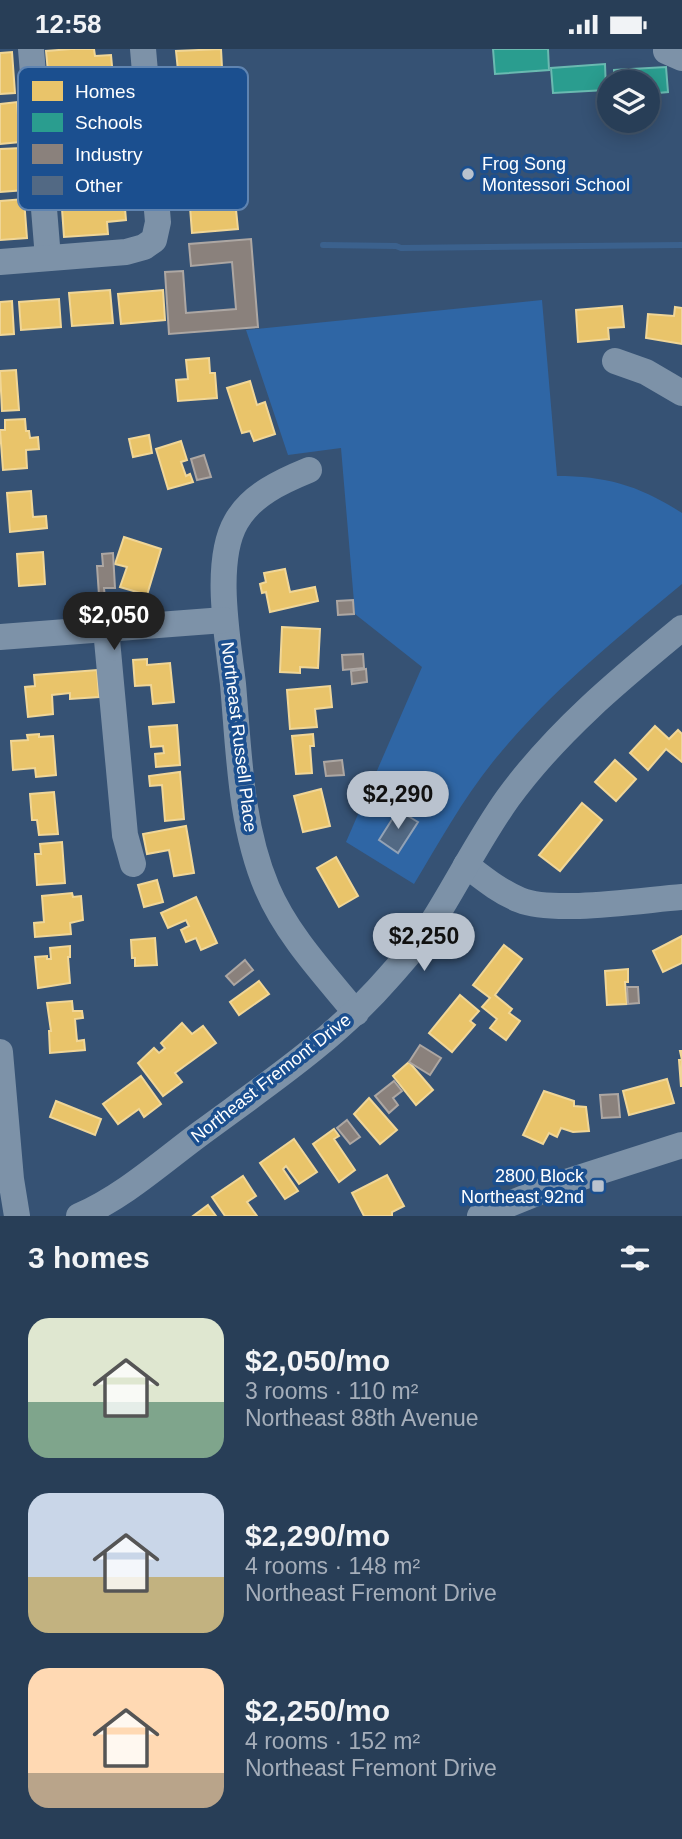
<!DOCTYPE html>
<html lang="en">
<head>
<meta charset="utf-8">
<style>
  body { margin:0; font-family:Helvetica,sans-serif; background:#30455d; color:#f1f3f6; height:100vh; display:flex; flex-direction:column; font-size:26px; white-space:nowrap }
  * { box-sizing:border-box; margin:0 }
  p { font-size:23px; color:#a5aeba }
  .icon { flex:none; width:38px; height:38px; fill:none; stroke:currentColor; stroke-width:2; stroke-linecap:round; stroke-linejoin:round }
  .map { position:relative; height:1167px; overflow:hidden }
  .details { display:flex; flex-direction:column; background:#283e57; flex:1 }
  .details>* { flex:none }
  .tools { position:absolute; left:597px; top:21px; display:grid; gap:14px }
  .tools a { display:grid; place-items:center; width:63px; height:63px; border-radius:50%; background:#283e57; box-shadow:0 4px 18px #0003,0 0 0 2px #44576d; font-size:35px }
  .price { position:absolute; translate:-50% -60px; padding:0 16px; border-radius:24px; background:#b9c2ce; color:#111; font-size:23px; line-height:46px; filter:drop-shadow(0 2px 4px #0008) }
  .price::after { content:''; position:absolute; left:50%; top:42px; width:21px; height:16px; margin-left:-10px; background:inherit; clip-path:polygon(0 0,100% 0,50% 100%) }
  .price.selected { background:#222; color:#fff }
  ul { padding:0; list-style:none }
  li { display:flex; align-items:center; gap:21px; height:175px; padding:0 28px }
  li span { display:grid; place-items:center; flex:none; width:196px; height:140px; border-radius:21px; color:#555 }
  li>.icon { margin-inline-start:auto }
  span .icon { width:84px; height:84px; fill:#fffc; stroke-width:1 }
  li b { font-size:30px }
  h2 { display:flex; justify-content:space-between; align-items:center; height:84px; padding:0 28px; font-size:30px }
  .status { display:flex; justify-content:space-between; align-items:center; height:49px; padding:0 35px; background:#283e57; direction:ltr }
  .status svg { height:19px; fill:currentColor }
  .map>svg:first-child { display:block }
</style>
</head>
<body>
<div class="status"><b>12:58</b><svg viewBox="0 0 49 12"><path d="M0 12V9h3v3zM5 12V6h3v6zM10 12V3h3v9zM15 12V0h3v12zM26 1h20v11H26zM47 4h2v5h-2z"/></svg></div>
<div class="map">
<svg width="682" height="1167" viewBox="0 0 682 1167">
  <rect width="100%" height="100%" fill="#365274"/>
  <!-- green -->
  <path fill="#2f66a5" d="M542,251L557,427C607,427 640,437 682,464V535C616,590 550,643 496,709C464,748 440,792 414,835L346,793L422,618L355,565L341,399L288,406L246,281Z"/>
  <!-- homes -->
  <g fill="#e9c46a" stroke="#f0d697" stroke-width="2">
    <path d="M71,0H94L95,7L111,6L113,28L97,30V40L50,44L46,2Z"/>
    <path d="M221,0L223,37L180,41L176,2Z"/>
    <path d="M12,3L15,44L0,45V4Z"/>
    <path d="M17,53L20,93L0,95V55Z"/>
    <path d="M21,99L25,141L0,143V100Z"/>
    <path d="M234,141L238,180L192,184L189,145Z"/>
    <path d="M105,142L106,150L124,148L126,171L107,173L108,185L64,188L61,146Z"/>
    <path d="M24,150L27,189L0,191V152Z"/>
    <path d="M110,241L113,274L72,277L69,244Z"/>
    <path d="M163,241L165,271L121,275L118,245Z"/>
    <path d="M59,250L61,278L21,281L19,253Z"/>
    <path d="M12,252L14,285L0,286V253Z"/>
    <path d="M622,257L624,278L608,279L609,290L578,293L576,261Z"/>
    <path d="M675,258L682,259V295L646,289L648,265L674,267Z"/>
    <path d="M209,309L210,324H215L217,349L178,352L176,331L188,330L186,311Z"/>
    <path d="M16,321L19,361L2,362L0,322Z"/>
    <path d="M250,332L257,356L265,353L275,385L254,392L250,382L242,384L227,339Z"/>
    <path d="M25,370L26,382H29L30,389L38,388L39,400L26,401L27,419L3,421L0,381H5V371Z"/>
    <path d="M149,386L152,404L133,408L129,390Z"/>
    <path d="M181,392L187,411L181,413L186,427L190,425L193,433L168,440L156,400Z"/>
    <path d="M31,442L33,468L46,467L47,479L10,483L7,444Z"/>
    <path d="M124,488L161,500L147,546L120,538L127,518L115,515Z"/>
    <path d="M43,503L45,535L19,537L17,505Z"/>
    <path d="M285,520L290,543L315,538L318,552L270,563L266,543L262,544L260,535L266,533L264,524Z"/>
    <path d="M282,578L320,580L318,619L300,618V624L280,623Z"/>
    <path d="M147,610V616L170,614L174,653L153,655L151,636L135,637L133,611Z"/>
    <path d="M97,621L99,648L70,650V644L52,646L53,665L28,668L25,638L35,637L34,626Z"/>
    <path d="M330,637L332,658L315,660L317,678L290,680L287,641Z"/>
    <path d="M177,676L180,716L156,718L155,705L164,704L163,697L151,698L149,678Z"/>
    <path d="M655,677L669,690L678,681L682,685V713L666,700L648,721L630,704Z"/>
    <path d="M39,685V688L53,687L56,726L36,728L35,719L13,721L11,692L28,691L27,686Z"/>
    <path d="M313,685L314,697H310L312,724L296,725L292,687Z"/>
    <path d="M615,711L636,730L616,752L595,733Z"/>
    <path d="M180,723L184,770L165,772L162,736L150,737L149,727Z"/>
    <path d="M321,740L330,777L303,783L294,747Z"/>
    <path d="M54,743L58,785L39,786L37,771H32L30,745Z"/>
    <path d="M582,754L602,771L560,822L539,806Z"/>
    <path d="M186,777L194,824L174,827L169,801L147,805L143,785Z"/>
    <path d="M62,793L65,834L37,836L35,805H41L40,795Z"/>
    <path d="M336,808L358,847L339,858L317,819Z"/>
    <path d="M157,831L163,853L144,858L138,836Z"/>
    <path d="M72,844L73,848L81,847L83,871L70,874L71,885L35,888L34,874L44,873L42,847Z"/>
    <path d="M196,848L217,894L201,901L196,889L186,893L181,881L189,877L186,871L168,879L161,864Z"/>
    <path d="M682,887V914L663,923L653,902Z"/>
    <path d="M155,889L157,916L135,917V909H132L131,891Z"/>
    <path d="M504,896L522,910L495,946L512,960L509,964L520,972L506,991L490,979L497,970L482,958L490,949L473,936Z"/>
    <path d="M70,897V908H68L70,934L38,939L35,908L47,907V910H51L50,899Z"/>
    <path d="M628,920V933H625L627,955L607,956L605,922Z"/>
    <path d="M259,932L269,945L239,966L230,953Z"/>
    <path d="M460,946L479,962L470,972L475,976L452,1003L429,984Z"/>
    <path d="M72,952L73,962H82L83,969L75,970L77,992L84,991L85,1001L50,1004L49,982H51L47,954Z"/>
    <path d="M182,974L192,985L203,977L216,994L175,1024L182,1033L163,1047L138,1014L154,999L159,1004L165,999L161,994Z"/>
    <path d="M680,1002H682L681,1038L679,1011H682Z"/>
    <path d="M409,1013L433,1041L416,1056L393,1027Z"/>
    <path d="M141,1027L161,1055L144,1068L139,1060L118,1075L103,1055Z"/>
    <path d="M667,1030L674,1054L629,1066L623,1042Z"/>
    <path d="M544,1042L574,1052V1057L586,1058L589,1082L573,1083L561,1079L557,1088L549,1084L543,1095L523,1086Z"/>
    <path d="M369,1049L397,1081L380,1095L354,1065Z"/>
    <path d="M56,1052L101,1070L95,1086L50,1068Z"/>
    <path d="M334,1080L339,1087L334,1090L355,1121L339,1133L313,1095Z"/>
    <path d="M294,1090L317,1123L299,1135L286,1117L283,1120L298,1142L285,1150L260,1114Z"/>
    <path d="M387,1126L404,1157L392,1163V1167H364L352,1144Z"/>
    <path d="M243,1127L256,1147L247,1153L257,1167H225L212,1148Z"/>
    <path d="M208,1156L216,1167H193Z"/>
  </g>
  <!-- schools -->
  <g fill="#2a9d8f" stroke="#6abab1" stroke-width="2">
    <path d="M493,0H548L549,21L495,25Z"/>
    <path d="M605,15L606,41L553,44L551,19Z"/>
    <path d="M666,18L668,43L648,45V33H614V21Z"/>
  </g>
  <!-- industry -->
  <g fill="#8a817c" stroke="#ada7a3" stroke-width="2">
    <path d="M251,190L258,278L169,285L165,223L183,222L186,264L236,260L232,213L191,217L189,195Z"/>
    <path d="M204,406L211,428L197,431L191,410Z"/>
    <path d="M113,504L115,539H104L106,560L100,561L97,517H103L102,505Z"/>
    <path d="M353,551L354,565L338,566L337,552Z"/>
    <path d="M363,605L364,619L343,621L342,606Z"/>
    <path d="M366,620L367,633L352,635L351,622Z"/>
    <path d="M342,711L344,726L326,727L324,713Z"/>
    <path d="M245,911L253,921L234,936L226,927Z"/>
    <path d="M627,938H638L639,954L628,955Z"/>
    <path d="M420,996L441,1009L430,1026L409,1013Z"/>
    <path d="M394,1032L402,1042L393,1049L398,1056L389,1064L375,1047Z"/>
    <path d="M618,1045L620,1068L602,1069L600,1046Z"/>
    <path d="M347,1071L360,1088L350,1095L337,1079Z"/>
  </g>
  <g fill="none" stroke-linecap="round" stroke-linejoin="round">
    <!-- stream -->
    <path stroke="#3b618d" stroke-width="6" d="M323,196L396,197L401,199L682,196"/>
  </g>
  <!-- building -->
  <path fill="#526984" stroke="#92a2b6" stroke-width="2" d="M398,761L418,773L398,804L379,791Z"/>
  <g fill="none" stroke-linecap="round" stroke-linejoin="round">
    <!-- minor -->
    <g stroke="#7d92a8" stroke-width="26">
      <path d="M31,0L48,209"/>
      <path d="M666,2L682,9"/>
      <path d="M0,213L126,203L144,198L154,191L158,173L143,0"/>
      <path d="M615,312L646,323L682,344"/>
      <path d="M309,421C282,432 251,446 236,473C213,513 228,591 233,635C239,703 240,775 267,839C287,886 324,925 356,964"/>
      <path d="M106,580L125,786L133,815"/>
      <path d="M0,588L224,571"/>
      <path d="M466,816C483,829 500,843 520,851C554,865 642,851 682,848"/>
      <path d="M0,1003L11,1130L17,1167"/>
      <path d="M79,1167C122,1149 163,1112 201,1084C266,1036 335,990 388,929C402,913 417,897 428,880C456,837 478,791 508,749C557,682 619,631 682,579"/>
      <path d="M480,1167L554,1137L682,1096"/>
    </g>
  </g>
  <!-- markers -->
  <g fill="#b9c2ce" stroke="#1b4f8f" stroke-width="2.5">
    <circle cx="468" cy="125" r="7"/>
    <rect x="591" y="1130" width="14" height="14" rx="3.5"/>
  </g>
  <g text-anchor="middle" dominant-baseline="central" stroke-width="7" stroke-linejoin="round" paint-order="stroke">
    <!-- poi labels -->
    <g font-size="18" fill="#fff" stroke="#1b4f8f" text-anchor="start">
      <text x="482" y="115">Frog Song<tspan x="482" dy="21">Montessori School</tspan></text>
      <text x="584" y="1127" text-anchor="end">2800 Block<tspan x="584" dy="21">Northeast 92nd</tspan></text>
    </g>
    <!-- street labels -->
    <g font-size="18" fill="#fff" stroke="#1b4f8f">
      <text transform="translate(239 688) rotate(83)">Northeast Russell Place</text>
      <text transform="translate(271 1029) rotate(-38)">Northeast Fremont Drive</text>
    </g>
  </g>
  <!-- legend -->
  <rect x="18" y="18" width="230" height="143" rx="10" fill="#1b4f8f" stroke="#5f84b1" stroke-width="2"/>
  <rect x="32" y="32" width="31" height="20" fill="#e9c46a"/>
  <rect x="32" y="64" width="31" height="19" fill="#2a9d8f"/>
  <rect x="32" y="95" width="31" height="20" fill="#8a817c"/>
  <rect x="32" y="127" width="31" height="19" fill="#526984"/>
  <g font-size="19" fill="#fff">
    <text x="75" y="49">Homes</text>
    <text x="75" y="80">Schools</text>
    <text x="75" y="112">Industry</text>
    <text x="75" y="143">Other</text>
  </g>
</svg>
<div class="tools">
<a><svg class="icon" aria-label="layers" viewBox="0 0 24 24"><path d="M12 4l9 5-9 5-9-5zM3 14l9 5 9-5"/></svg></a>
</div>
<b class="price selected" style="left:114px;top:603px">$2,050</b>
<b class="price" style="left:398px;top:782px">$2,290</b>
<b class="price" style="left:424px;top:924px">$2,250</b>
</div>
<section class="details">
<h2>3 homes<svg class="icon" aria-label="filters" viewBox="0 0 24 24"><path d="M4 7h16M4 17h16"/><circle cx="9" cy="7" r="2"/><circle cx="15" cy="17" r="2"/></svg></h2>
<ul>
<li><span style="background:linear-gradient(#dfe7d0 60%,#7fa58c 0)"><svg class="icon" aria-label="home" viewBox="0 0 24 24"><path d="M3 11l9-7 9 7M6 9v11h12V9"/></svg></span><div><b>$2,050/mo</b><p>3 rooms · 110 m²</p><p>Northeast 88th Avenue</p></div></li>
<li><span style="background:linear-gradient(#c9d6e8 60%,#c2b280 0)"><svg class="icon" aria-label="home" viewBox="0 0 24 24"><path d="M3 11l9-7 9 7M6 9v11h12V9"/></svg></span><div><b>$2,290/mo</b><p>4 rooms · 148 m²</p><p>Northeast Fremont Drive</p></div></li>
<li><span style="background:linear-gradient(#ffd9b3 75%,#b9a48a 0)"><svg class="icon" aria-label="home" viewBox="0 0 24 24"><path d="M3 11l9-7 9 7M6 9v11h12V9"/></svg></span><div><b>$2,250/mo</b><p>4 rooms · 152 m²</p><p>Northeast Fremont Drive</p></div></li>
</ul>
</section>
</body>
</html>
